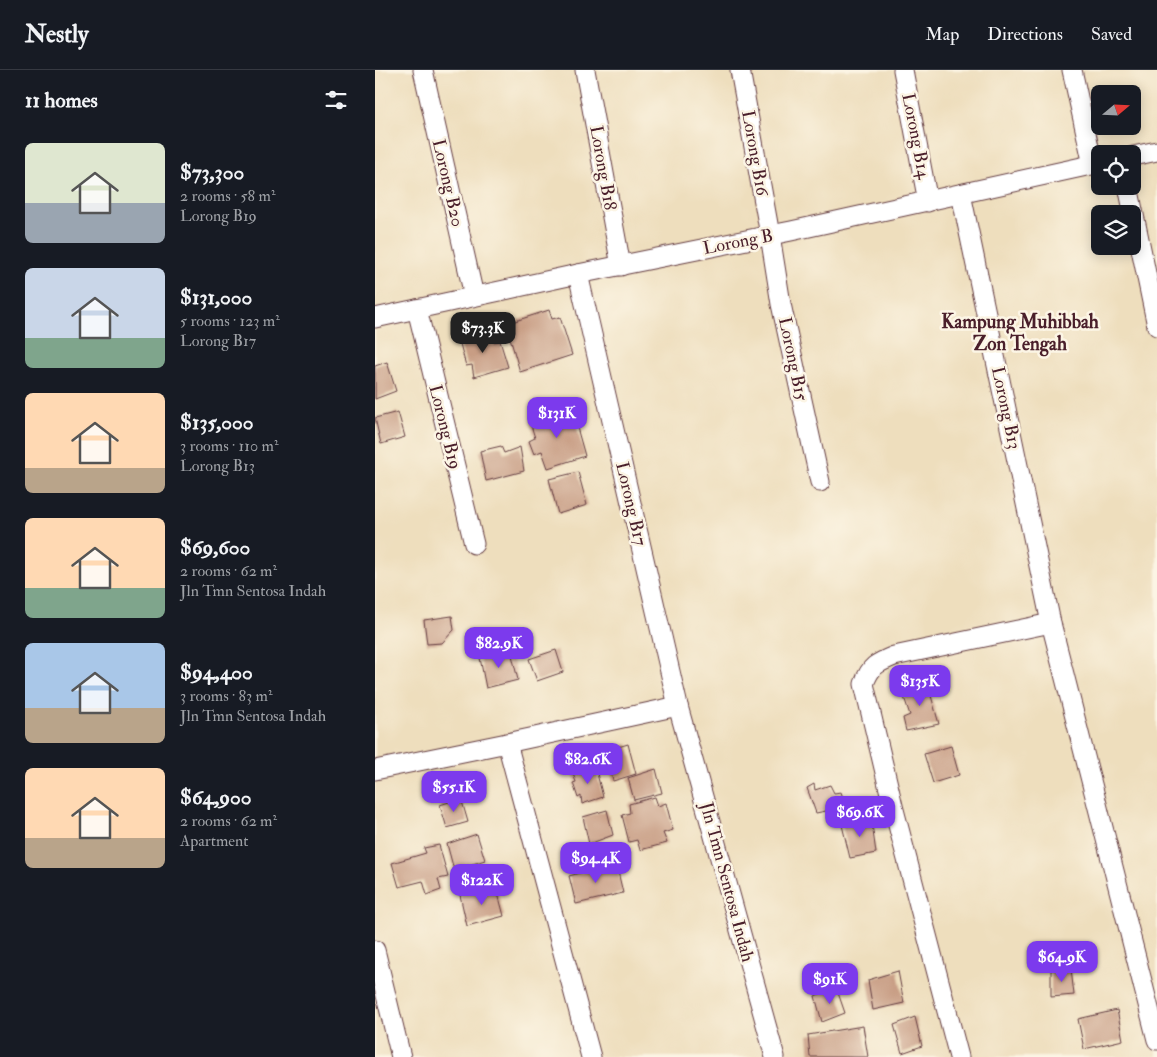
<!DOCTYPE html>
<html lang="en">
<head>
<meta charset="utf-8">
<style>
  body { margin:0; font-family:"IM FELL Double Pica",serif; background:#242831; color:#f1f3f6; height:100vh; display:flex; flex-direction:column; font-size:19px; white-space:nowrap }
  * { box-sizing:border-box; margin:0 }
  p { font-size:16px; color:#9ea1a6 }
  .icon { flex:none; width:28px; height:28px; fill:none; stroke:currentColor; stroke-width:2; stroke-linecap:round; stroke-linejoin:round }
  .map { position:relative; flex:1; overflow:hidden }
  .drawer { display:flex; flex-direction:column; background:#171b24; width:375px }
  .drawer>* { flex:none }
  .needle { width:32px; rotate:71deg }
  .fabs { position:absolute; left:716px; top:15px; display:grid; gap:10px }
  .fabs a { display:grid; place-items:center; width:50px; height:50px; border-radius:8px; background:#171b24; box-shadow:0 2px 12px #0003; font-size:25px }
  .price { position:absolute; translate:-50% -42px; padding:0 11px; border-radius:10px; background:#7c3aed; color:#fff; font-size:16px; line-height:32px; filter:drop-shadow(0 1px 2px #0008) }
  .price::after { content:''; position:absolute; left:50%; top:30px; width:15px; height:11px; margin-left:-8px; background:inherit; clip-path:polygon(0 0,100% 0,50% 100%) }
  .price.active { background:#222; color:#fff }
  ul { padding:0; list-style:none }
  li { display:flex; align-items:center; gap:15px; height:125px; padding:0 25px }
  li span { display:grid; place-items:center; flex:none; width:140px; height:100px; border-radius:8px; color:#555 }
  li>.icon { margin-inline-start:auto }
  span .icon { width:60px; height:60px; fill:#fffc; stroke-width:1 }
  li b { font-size:21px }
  h2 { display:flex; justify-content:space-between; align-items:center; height:60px; padding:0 25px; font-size:21px }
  header { display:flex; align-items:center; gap:30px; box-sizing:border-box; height:70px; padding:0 25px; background:#171b24; border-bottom:1px solid #363941 }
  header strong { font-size:24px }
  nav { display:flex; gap:28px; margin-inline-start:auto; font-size:18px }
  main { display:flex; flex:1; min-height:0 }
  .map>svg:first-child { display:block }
</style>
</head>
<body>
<header>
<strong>Nestly</strong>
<nav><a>Map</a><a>Directions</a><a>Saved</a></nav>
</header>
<main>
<section class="drawer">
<h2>11 homes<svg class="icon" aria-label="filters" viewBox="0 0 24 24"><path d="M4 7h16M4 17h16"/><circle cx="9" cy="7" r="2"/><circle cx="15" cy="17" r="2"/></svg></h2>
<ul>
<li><span style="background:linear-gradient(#dfe7d0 60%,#9aa5b1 0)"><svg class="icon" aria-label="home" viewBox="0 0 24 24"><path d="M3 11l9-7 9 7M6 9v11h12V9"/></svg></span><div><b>$73,300</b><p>2 rooms · 58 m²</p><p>Lorong B19</p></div></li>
<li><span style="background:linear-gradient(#c9d6e8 70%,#7fa58c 0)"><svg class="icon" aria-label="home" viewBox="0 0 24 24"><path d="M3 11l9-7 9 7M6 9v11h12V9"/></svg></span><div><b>$131,000</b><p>5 rooms · 123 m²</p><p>Lorong B17</p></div></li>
<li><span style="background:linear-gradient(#ffd9b3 75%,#b9a48a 0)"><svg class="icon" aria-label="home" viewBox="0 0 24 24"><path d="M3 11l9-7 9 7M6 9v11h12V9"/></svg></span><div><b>$135,000</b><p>3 rooms · 110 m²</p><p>Lorong B13</p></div></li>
<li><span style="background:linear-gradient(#ffd9b3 70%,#7fa58c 0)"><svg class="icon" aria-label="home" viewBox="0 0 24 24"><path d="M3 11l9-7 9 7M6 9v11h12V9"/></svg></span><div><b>$69,600</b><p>2 rooms · 62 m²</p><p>Jln Tmn Sentosa Indah</p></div></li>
<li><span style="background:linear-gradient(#a9c7e8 65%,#b9a48a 0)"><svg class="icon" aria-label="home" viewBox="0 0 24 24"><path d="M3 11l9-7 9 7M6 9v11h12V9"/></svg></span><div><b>$94,400</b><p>3 rooms · 83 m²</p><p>Jln Tmn Sentosa Indah</p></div></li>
<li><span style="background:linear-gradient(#ffd9b3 70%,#b9a48a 0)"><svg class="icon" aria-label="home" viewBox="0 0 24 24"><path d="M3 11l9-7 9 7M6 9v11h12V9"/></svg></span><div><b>$64,900</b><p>2 rooms · 62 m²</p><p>Apartment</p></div></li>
</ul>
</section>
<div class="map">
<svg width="782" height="987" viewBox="0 0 782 987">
  <rect width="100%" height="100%" fill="#fcf5e5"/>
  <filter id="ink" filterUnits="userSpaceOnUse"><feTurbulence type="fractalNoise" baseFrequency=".02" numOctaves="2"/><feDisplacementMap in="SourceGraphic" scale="10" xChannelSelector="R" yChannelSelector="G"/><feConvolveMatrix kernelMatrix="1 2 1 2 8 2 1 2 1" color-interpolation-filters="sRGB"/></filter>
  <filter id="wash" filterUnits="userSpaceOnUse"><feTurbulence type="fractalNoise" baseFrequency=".0096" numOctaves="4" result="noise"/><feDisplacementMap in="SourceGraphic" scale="20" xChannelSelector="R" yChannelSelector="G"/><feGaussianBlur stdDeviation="1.12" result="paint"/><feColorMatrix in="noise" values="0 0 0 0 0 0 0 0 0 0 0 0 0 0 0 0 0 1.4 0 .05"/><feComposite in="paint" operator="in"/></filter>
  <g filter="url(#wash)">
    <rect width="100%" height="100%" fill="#eedebd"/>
    <g id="blocks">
      <!-- building -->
      <g fill="#c89d84">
        <path d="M174,240L177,249L185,247L197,285L145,302L131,254Z"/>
        <path d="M114,262L118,272L125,271L133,297L99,307L97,295L91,296L84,270Z"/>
        <path d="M12,292L21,321L0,329V296Z"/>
        <path d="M187,341L191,349L199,347L210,386L173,398L167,381L159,384L154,371L160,368L155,352Z"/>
        <path d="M23,342L30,367L6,374L0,348Z"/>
        <path d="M126,376L129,383L145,377L149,401L111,411L105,381Z"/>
        <path d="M203,402L212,435L183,444L174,409Z"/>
        <path d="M77,546L79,560L67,573L52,574L49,550Z"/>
        <path d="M181,580L188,602L162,611L154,589Z"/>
        <path d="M136,581L143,610L111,618L105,588Z"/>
        <path d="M551,608L564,654L531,661L528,648L535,645L528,624L535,622L534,613Z"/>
        <path d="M253,674L261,704L238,711L230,681Z"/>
        <path d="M576,676L584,705L558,713L549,684Z"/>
        <path d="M220,696L228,727L207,734L206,726L203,728L198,713L201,712L198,704Z"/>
        <path d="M281,699L287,723L259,730L253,708Z"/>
        <path d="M439,714L440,720L455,715L459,723L466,722L471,737L441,743L432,718Z"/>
        <path d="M280,727L283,736L291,733L298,760L288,763L292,773L265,780L262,770L254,772L247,745L255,743L254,734Z"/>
        <path d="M86,728L93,752L72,758L65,735Z"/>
        <path d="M232,740L238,765L214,774L208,747Z"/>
        <path d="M496,747L501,783L475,788L467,755Z"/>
        <path d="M102,764L110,790L79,800L72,774Z"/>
        <path d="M64,775L73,807L63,809L66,820L52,825L48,811L24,817L17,793L51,783L49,778Z"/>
        <path d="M241,793L248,823L201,834L194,806Z"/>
        <path d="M121,816L129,846L92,856L85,825Z"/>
        <path d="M696,899L699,925L676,927V900Z"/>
        <path d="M523,901L529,933L498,940L493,910Z"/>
        <path d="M461,917L470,943L447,952L440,926Z"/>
        <path d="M742,940L748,970L709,979L703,949Z"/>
        <path d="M540,947L547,976L527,983L519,955Z"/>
        <path d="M488,956L493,987H435L433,965Z"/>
      </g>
    </g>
  </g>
  <g filter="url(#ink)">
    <use href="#blocks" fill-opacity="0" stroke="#633c41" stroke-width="1"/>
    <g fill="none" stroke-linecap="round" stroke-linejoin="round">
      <!-- minor casing -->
      <g stroke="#633c41" stroke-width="21">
        <g id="minor">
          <path d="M48,0L99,226"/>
          <path d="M210,0L246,196"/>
          <path d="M365,0L395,165L406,234L445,412"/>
          <path d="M528,0L553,132"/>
          <path d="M697,0L718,95"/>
          <path d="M758,86L782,81"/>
          <path d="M753,116L782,256"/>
          <path d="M586,124L676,553L782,970"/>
          <path d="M203,204L303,636L400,987"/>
          <path d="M42,239L99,474"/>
          <path d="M0,248L203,204L416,161L725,93"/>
          <path d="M132,673L216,987"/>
          <path d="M0,700L132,673L303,636"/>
          <path d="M0,880L26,987"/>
          <path d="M584,987L518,736L489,614C495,596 502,593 519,586L676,553"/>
        </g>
      </g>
      <!-- minor -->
      <use href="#minor" stroke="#fff" stroke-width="19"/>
    </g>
  </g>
  <g text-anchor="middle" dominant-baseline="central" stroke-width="5" stroke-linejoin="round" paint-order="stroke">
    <!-- street labels -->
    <g font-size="18" fill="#4a1f2b" stroke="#fcf5e5">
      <text transform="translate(541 66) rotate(79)">Lorong B14</text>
      <text transform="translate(380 83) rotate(80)">Lorong B16</text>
      <text transform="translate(228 98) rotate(80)">Lorong B18</text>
      <text transform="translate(73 113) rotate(77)">Lorong B20</text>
      <text transform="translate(363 172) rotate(-11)">Lorong B</text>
      <text transform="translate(418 289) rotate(78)">Lorong B15</text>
      <text transform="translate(631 338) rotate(78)">Lorong B13</text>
      <text transform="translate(70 357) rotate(76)">Lorong B19</text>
      <text transform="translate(256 434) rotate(77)">Lorong B17</text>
      <text transform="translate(352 812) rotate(75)">Jln Tmn Sentosa Indah</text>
    </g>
    <!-- neighbourhood labels -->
    <g font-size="19" font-weight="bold" fill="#4a1f2b" stroke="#fcf5e5">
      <text x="645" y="252">Kampung Muhibbah<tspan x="645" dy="22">Zon Tengah</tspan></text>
    </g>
  </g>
</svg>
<div class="fabs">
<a><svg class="needle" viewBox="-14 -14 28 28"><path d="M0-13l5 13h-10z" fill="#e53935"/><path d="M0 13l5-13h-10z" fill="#9ea1a6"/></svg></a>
<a><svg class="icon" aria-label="locate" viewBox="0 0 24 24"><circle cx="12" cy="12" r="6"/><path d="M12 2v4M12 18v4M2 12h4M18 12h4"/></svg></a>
<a><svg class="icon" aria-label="layers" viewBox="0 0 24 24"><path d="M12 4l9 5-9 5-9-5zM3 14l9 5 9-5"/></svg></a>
</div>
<b class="price active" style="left:108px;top:284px">$73.3K</b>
<b class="price" style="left:182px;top:369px">$131K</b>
<b class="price" style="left:124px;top:599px">$82.9K</b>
<b class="price" style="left:545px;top:637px">$135K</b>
<b class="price" style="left:213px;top:715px">$82.6K</b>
<b class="price" style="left:79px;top:743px">$55.1K</b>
<b class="price" style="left:485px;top:768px">$69.6K</b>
<b class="price" style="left:221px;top:814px">$94.4K</b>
<b class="price" style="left:107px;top:836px">$122K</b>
<b class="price" style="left:687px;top:913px">$64.9K</b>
<b class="price" style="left:455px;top:935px">$91K</b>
</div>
</main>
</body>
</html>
